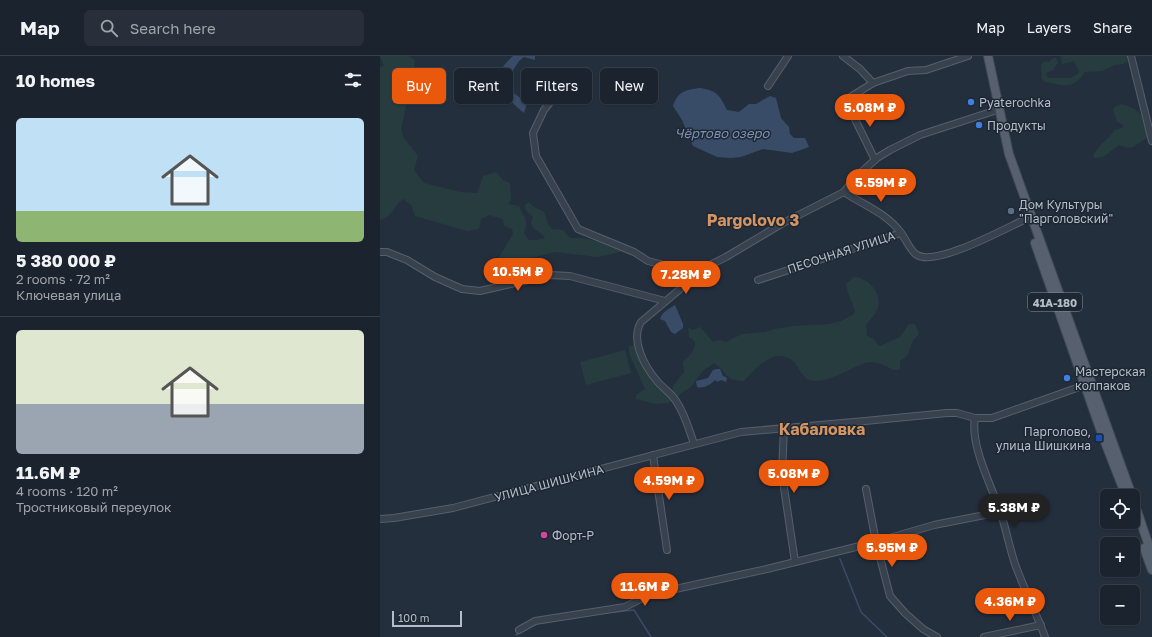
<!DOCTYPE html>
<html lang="en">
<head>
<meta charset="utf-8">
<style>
  body { margin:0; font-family:"Golos Text",sans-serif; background:#282f3a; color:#f1f3f6; height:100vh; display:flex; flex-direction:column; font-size:15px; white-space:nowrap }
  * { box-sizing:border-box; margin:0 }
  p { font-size:13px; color:#a0a4aa }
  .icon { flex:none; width:22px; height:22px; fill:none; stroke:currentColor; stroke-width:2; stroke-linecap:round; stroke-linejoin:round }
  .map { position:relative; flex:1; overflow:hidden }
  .details { display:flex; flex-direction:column; background:#1b232e; width:380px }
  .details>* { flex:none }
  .banner { position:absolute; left:12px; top:12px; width:380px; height:36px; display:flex; gap:8px }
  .controls { position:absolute; left:720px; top:433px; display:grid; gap:8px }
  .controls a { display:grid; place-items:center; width:40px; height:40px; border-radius:6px; background:#1b232e; box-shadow:0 1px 3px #0004,0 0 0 1px #39404a; font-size:20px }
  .scale { position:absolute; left:12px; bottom:10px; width:70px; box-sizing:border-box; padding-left:4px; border:2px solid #b4bcc9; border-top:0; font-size:11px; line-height:14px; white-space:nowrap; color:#b4bcc9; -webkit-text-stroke:3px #1d2633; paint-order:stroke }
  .price { position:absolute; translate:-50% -34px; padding:0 9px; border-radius:14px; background:#ea580c; color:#fff; font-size:13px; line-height:26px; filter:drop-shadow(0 1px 2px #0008) }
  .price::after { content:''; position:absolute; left:50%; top:24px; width:12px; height:9px; margin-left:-6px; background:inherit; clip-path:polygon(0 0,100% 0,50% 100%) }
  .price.current { background:#222; color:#fff }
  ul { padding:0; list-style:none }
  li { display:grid; align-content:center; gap:8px; height:212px; padding:0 16px }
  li+li { border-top:1px solid #39404a }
  li span { display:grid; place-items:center; height:124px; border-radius:6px; color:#555 }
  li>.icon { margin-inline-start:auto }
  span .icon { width:72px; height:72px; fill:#fffc; stroke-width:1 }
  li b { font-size:17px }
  h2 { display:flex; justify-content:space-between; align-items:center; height:48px; padding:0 16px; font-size:17px }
  .tag { padding:0 14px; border-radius:6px; background:#1b232e; box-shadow:0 1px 3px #0004,0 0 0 1px #39404a; font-size:14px; line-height:36px }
  .tag.current { background:#ea580c; color:#fff }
  header { display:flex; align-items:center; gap:24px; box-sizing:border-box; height:56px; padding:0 20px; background:#1b232e; border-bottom:1px solid #39404a }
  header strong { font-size:19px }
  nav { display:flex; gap:22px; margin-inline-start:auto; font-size:14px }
  .search { width:280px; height:36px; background:#282f3a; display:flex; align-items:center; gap:10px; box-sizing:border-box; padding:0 14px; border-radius:6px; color:#a0a4aa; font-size:15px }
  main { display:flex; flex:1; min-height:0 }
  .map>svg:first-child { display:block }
</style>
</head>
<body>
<header>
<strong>Map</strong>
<div class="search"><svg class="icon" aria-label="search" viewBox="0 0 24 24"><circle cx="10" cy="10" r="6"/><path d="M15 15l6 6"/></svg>Search here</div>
<nav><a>Map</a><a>Layers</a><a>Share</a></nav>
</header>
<main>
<section class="details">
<h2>10 homes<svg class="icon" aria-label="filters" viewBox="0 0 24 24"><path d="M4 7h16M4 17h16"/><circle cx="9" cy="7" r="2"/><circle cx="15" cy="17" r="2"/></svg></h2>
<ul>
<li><span style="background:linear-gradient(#bfe0f5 75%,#8fb573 0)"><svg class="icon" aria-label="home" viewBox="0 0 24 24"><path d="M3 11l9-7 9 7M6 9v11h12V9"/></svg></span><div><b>5 380 000 ₽</b><p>2 rooms · 72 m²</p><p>Ключевая улица</p></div></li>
<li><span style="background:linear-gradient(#dfe7d0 60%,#9aa5b1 0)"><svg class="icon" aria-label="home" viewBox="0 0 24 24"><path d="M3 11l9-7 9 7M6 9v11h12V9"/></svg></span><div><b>11.6M ₽</b><p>4 rooms · 120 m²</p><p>Тростниковый переулок</p></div></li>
</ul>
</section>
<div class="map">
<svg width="772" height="581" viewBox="0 0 772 581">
  <rect width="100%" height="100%" fill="#242f3e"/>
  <!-- green -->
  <g fill="#263c3f">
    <path d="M0,0H29L35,4L34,13L51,17L55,21L47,33L30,42L27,46L21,74L24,82L38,100L34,114L44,127L81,136L97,137L103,120L116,116L123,124L130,127L131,144L128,148L139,150C144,161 149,165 144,177L149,184H156L165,182C161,174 146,173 153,161L147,156L144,150L149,146L154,151L164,156L168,168L172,173L183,174L190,182C209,181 224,187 241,194L240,196L218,201L175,196L141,205L118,203L133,178L132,173L124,170L123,163L109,159L101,163L99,173L87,175L35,160L31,149L23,143C14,150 12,161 0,164V11L4,10Z"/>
    <path d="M681,0H747L748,5L743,8L735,9L722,15L705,16C692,35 685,29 665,26L662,24L661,8L666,5L669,6L673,2H676L678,7L674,12V14L666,17L668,22H690L698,18L699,15L694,5L682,8Z"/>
    <path d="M741,48C760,53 769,62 767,82L753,91L747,92L739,89L723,101L715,102L713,100C718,88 730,83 734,74L742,72L744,70L742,68L737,66L733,54L734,52Z"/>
    <path d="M474,221C489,222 502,237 498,252C495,259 489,264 486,270L487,280L494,283L498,289L500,290L520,281L529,268H535L539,278L532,286L528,299L520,305V313C518,314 516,314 514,314C512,314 512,313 509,312C503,308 492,305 485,307C471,312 453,324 437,325C420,326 421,309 410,303C393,292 374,314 364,325C344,325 348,316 334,307L323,315L310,332L301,337L297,343L288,347L276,348L256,343V339L265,333L249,297V290L253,289L276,329L285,336L292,337L293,330L304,316L303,306C309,300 315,295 315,286L309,281L308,271L312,274L320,271L333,286L339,284L346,286L362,278L385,276L394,273L413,270L449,268L461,265L474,258L475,255L468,237L466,228Z"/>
    <path d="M245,294L251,317L206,329L200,306Z"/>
  </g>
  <!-- water -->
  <g fill="#394c67">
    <path d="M133,0H155V4L144,1L139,5L128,22L131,35L147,47L144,57C135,50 128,43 123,33L110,34C116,22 123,8 133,0Z"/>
    <path d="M320,32C337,35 339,38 347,54L359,56L369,48H376L390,40L396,42L401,62L409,71L410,78L414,82H425L429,91L412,97L383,93L361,101L351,102L337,101L313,90L302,64L293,50C298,35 306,34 320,32Z"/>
    <path d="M295,249L303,268V272L295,278L291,276L285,265L280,263C282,256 289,253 295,249Z"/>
    <path d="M337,313H340L343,320L347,322L346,326L341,324L337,326L335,324C330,329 323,333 317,331L316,325L328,322L333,314Z"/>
  </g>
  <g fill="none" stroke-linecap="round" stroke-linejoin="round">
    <!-- stream -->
    <g stroke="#394c67" stroke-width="1.5">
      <path d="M460,503L481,556L507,581"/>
      <path d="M224,557L254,554L271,581"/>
      <path d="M145,574L159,567"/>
      <path d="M136,579L140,577"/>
    </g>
    <!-- minor casing -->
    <g stroke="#565f6c" stroke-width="8">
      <g id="minor">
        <path d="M463,0L480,13L493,27"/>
        <path d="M751,0L772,85"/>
        <path d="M388,30L408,0"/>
        <path d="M179,35L164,54L153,77L156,100L198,173L254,196L268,205L307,215L312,218L346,201L403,167L464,136L475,122L497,102L510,94L540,79L614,55"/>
        <path d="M495,104L468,49L469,42L493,27L528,15L546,14L588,0"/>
        <path d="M464,136C483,149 507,157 521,177"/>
        <path d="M0,196H7L27,204L55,221L82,233L100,235L170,219L190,220L285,245"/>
        <path d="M312,218L299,234L261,266C250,284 265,311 277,325C283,332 291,337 296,345C305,358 309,373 314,388"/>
        <path d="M378,224L521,177C526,183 530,195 537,199C556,211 626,172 646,163"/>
        <path d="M595,362C590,389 611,429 620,455C626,472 629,490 635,508C644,533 656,556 665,581"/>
        <path d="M404,371L402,418L415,506"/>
        <path d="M273,399L287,494"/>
        <path d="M486,433L496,486L510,540L525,557L543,573L557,581"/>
        <path d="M0,463L14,462L73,452L361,376L485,365L567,357H577L595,362H612L708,328"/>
        <path d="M139,574L155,565L245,551L268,539L387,513L496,486L554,469L620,456"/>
        <path d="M604,581L661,569"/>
      </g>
    </g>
    <!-- major casing -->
    <g stroke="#414a57" stroke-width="10">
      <g id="major">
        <path d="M608,0L629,98L752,440"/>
        <path d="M655,187L723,381L746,440"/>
        <path d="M753,443L772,499"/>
        <path d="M764,492L772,514"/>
      </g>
    </g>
    <!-- minor -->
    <use href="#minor" stroke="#38414e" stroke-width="6"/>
    <!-- major -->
    <use href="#major" stroke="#56606e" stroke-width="8"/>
  </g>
  <!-- markers -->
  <g fill="#3f7fe0" stroke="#1d2633" stroke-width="1.5">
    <circle cx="591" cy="46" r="4"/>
    <circle cx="599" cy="69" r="4"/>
    <circle cx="687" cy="322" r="4"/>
  </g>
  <circle fill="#5c6f8a" stroke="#1d2633" stroke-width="1.5" cx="631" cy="155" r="4"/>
  <rect fill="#1a4fb4" stroke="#1d2633" stroke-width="1.5" x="715" y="378" width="8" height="8" rx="2"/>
  <circle fill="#d1479c" stroke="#1d2633" stroke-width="1.5" cx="164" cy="479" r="4"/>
  <g text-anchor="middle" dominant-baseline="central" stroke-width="3" stroke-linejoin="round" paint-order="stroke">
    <!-- shield labels -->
    <rect fill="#1d2633" stroke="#878f9c" stroke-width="1" x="648" y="237" width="54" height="18" rx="3"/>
    <g font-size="11" font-weight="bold" fill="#b4bcc9">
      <text x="675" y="246">41А-180</text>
    </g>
    <!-- poi labels -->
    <g font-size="12" fill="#b4bcc9" stroke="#1d2633" text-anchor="start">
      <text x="599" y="46">Pyaterochka</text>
      <text x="607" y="69">Продукты</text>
      <text x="639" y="148">Дом Культуры<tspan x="639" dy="14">"Парголовский"</tspan></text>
      <text x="695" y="315">Мастерская<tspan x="695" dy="14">колпаков</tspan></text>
      <text x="711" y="375" text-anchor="end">Парголово,<tspan x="711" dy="14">улица Шишкина</tspan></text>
      <text x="172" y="479">Форт-Р</text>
    </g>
    <!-- street labels -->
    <g font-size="12" fill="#b4bcc9" stroke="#1d2633">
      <text transform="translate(461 196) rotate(-18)">ПЕСОЧНАЯ УЛИЦА</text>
      <text transform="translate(169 427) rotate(-15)">УЛИЦА ШИШКИНА</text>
    </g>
    <!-- water labels -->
    <g font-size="13" font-style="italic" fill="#7c92b1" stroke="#1d2633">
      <text x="342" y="77">Чёртово озеро</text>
    </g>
    <!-- district labels -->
    <g font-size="16" font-weight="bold" fill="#d59563" stroke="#1d2633">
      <text x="373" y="164">Pargolovo 3</text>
      <text x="442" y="373">Кабаловка</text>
    </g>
  </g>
</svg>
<div class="controls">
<a><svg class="icon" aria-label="locate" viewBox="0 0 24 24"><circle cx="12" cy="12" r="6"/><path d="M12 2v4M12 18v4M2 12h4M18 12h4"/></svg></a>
<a>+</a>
<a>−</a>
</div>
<div class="scale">100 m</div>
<b class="price" style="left:490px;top:72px">5.08M ₽</b>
<b class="price" style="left:501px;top:147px">5.59M ₽</b>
<b class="price" style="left:138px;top:236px">10.5M ₽</b>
<b class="price" style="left:306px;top:239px">7.28M ₽</b>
<b class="price" style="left:414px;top:438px">5.08M ₽</b>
<b class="price" style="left:289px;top:445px">4.59M ₽</b>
<b class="price current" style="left:634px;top:472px">5.38M ₽</b>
<b class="price" style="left:512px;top:512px">5.95M ₽</b>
<b class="price" style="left:265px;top:551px">11.6M ₽</b>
<b class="price" style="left:630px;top:566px">4.36M ₽</b>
<div class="banner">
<a class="tag current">Buy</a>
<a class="tag">Rent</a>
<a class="tag">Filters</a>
<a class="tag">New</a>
</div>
</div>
</main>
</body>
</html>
